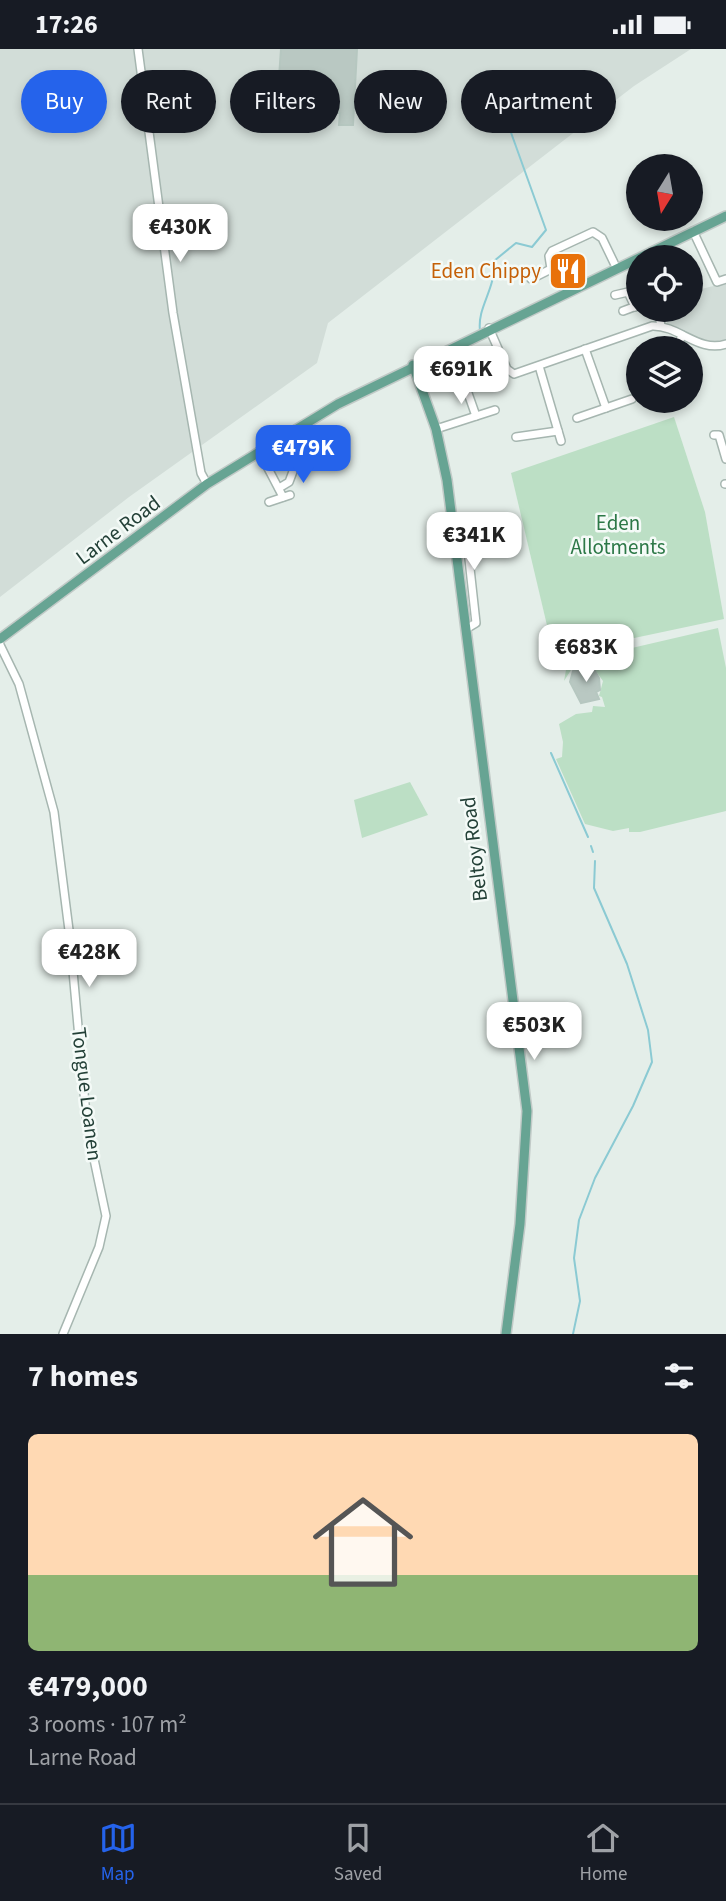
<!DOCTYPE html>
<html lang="en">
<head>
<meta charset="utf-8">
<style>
  body { margin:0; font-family:"Source Sans 3",sans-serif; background:#20242c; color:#f1f3f6; height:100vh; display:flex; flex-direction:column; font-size:26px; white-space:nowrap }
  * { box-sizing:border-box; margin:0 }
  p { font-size:23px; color:#9ea1a6 }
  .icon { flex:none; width:38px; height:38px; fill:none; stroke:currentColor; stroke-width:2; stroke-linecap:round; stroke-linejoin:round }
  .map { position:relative; height:1285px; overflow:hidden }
  .drawer { display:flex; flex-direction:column; background:#171b24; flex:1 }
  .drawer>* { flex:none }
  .hud { position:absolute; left:21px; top:21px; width:684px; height:63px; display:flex; gap:14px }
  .needle { width:46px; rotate:191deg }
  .buttons { position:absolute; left:626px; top:105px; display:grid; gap:14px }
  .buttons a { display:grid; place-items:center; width:77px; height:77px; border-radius:50%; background:#171b24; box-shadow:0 4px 10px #0003; font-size:35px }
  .price { position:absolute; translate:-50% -60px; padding:0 16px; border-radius:14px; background:#fff; color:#222; font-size:23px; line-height:46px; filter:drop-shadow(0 2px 4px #0008) }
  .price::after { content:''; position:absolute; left:50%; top:42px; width:21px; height:16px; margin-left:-10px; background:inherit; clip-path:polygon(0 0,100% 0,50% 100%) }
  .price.on { background:#2563eb; color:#fff }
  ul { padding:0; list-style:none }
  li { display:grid; align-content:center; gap:14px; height:371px; padding:0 28px }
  li span { display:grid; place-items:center; height:217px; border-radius:10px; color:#555 }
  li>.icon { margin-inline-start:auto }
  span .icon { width:126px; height:126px; fill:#fffc; stroke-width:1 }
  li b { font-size:30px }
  h2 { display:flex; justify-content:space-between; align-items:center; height:84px; padding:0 28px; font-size:30px }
  .chip { padding:0 24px; border-radius:32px; background:#171b24; box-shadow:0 4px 10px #0003; font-size:24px; line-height:63px }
  .chip.on { background:#2563eb; color:#fff }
  .status { display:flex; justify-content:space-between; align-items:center; height:49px; padding:0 35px; background:#171b24; direction:ltr }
  .status svg { height:19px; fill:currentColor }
  .tab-bar { display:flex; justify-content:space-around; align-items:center; height:98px; border-top:2px solid #363941; background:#171b24; font-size:19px; color:#9ea1a6 }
  .tab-bar a { display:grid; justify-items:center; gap:4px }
  .tab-bar .on { color:#2563eb }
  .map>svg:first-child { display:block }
</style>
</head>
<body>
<div class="status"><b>17:26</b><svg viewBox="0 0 49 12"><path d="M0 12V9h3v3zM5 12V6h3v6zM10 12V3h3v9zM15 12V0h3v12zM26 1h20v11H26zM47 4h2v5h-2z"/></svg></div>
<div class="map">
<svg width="726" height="1285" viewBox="0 0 726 1285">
  <rect width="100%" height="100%" fill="#e4eee9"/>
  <!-- built -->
  <g fill="#d2ddd8">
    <path d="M0,0H691L634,37L328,274L317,314L129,448L0,548Z"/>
    <path d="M691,230L697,241L726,234V290L706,295L667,276V269L660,261H691Z"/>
  </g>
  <!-- green -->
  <g fill="#bcdfc5">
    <path d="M674,368L705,463L724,570L554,606L511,424Z"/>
    <path d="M718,579L726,619V762L640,783H629V779L613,782L585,775L556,710L562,708L563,693L559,675L576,665L592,663L593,657L605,658L602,648L599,647L603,632L592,617L609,620L582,614L571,621L564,632L569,604L604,600L606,605Z"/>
    <path d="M410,733L428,766L362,789L354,751Z"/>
  </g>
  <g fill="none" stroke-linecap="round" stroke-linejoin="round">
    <!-- stream -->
    <g stroke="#8bcad3" stroke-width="2">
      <path d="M480,282C477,257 496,241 494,212L516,194L532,198L546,181L509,78"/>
      <path d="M551,704L588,788"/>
      <path d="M591,797L593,803"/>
      <path d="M573,1285L580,1252L574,1209L579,1171L595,1129L633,1057L652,1013L648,981L627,915L594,839L595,812"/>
    </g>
  </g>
  <!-- building -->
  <g fill="#b9c8c2" stroke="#b6c7c0" stroke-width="2">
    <path d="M281,0H357L353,76H339L340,64L290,61L289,72L276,71Z"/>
    <path d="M592,617L599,629L600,641L596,643L599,650L581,654L570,633L573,622Z"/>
  </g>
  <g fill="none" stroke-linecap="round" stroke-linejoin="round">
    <!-- minor casing -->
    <g stroke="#a6b6b0" stroke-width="10">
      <g id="minor">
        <path d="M138,0L173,264L201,424L207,435"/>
        <path d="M693,182L717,233L726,230"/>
        <path d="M531,230L551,220L549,207L552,202L593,183L602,189L616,218"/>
        <path d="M615,246L628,243L635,258"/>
        <path d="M658,261L661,277"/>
        <path d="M623,262L639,256"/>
        <path d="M489,279L507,320L514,325L652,277C679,276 698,304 726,295"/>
        <path d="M677,299L682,286"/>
        <path d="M585,300L606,359"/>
        <path d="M457,313L476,367"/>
        <path d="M539,317L561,392"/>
        <path d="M577,369L632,350"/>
        <path d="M436,380L495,361"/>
        <path d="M714,386H719L726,410"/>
        <path d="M516,388L558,382"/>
        <path d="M259,402L283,448"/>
        <path d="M725,435H726"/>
        <path d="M279,439L289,433L298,409"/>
        <path d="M269,453L290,446"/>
        <path d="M454,488L463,487L467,492L476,574L466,580"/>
        <path d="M0,596L19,635L54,763L70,889L87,1077L106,1167L99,1198L63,1285"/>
      </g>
    </g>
    <!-- major casing -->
    <g stroke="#c1cac7" stroke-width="12">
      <g id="major">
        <path d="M413,316L436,380L447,431L527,1062L520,1175L506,1285"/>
        <path d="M0,590L207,435L338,355L726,167"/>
      </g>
    </g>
    <!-- minor -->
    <use href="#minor" stroke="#fff" stroke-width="7"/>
    <!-- major -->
    <use href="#major" stroke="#67a493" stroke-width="9"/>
  </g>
  <!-- icons -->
  <defs>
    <g id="restaurant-square" transform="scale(2.0125)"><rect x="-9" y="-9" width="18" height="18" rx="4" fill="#e8710a" stroke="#f4faf7"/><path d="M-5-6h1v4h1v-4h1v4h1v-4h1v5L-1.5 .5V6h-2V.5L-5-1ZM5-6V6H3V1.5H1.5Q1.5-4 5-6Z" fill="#fff"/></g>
  </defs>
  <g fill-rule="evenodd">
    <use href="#restaurant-square" x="568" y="222"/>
  </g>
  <g text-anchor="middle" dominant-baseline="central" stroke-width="5" stroke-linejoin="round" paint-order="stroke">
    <!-- food labels -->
    <g font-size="21" fill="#c56008" stroke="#f4faf7" text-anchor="end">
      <text x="541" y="222">Eden Chippy</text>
    </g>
    <!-- park labels -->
    <g font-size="21" fill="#2c7847" stroke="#f4faf7">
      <text x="618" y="474">Eden<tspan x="618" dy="24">Allotments</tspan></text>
    </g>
    <!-- street labels -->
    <g font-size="21" fill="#234037" stroke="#f4faf7">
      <text transform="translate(118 481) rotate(-37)">Larne Road</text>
      <text transform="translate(474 800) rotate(-97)">Beltoy Road</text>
      <text transform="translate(87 1045) rotate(83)">Tongue Loanen</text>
    </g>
  </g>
</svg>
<div class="buttons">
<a><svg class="needle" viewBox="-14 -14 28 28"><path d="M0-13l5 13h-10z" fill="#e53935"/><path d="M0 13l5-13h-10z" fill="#9ea1a6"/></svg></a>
<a><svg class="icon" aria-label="locate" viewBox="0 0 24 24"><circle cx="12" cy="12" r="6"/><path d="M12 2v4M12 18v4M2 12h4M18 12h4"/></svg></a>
<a><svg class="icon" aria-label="layers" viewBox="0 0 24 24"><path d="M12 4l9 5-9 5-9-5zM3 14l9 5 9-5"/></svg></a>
</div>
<b class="price" style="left:180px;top:215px">€430K</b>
<b class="price" style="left:461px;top:357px">€691K</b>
<b class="price on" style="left:303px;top:436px">€479K</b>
<b class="price" style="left:474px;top:523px">€341K</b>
<b class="price" style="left:586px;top:635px">€683K</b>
<b class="price" style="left:89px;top:940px">€428K</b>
<b class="price" style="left:534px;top:1013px">€503K</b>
<div class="hud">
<a class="chip on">Buy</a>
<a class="chip">Rent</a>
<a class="chip">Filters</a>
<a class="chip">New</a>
<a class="chip">Apartment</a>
</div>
</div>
<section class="drawer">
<h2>7 homes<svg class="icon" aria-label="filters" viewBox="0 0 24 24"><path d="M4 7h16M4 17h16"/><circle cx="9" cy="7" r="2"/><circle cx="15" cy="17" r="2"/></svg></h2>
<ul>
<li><span style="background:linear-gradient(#ffd9b3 65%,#8fb573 0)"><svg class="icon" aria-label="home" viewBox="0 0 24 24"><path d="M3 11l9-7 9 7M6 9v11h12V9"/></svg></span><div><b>€479,000</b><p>3 rooms · 107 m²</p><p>Larne Road</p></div></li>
</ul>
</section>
<nav class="tab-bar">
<a class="on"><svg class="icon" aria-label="map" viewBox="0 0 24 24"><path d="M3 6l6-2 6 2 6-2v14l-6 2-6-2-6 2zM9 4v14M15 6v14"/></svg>Map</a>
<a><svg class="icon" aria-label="saved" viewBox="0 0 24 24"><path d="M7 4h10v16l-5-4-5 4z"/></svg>Saved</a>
<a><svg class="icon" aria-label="home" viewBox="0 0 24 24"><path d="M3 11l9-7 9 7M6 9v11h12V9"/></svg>Home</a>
</nav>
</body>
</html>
